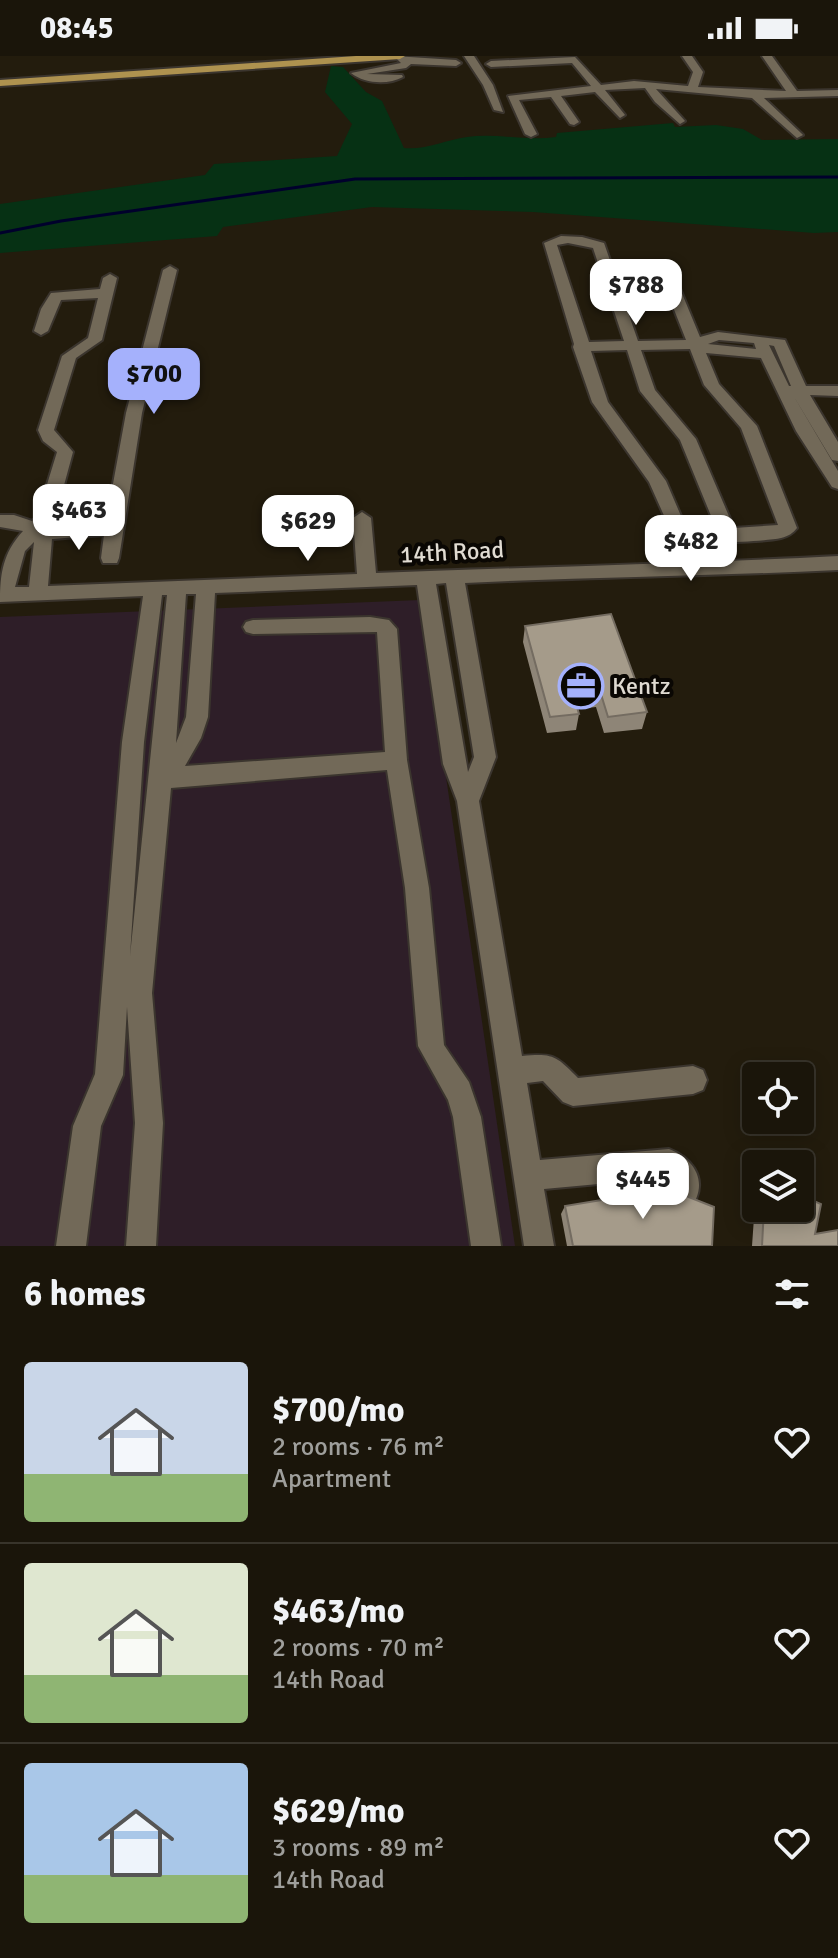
<!DOCTYPE html>
<html lang="en">
<head>
<meta charset="utf-8">
<style>
  body { margin:0; font-family:Signika,sans-serif; background:#231e13; color:#f1f3f6; height:100vh; display:flex; flex-direction:column; font-size:30px; white-space:nowrap }
  * { box-sizing:border-box; margin:0 }
  p { font-size:26px; color:#9f9f9c }
  .icon { flex:none; width:44px; height:44px; fill:none; stroke:currentColor; stroke-width:2; stroke-linecap:round; stroke-linejoin:round }
  .map { position:relative; height:1190px; overflow:hidden }
  .drawer { display:flex; flex-direction:column; background:#1a150a; flex:1 }
  .drawer>* { flex:none }
  .fabs { position:absolute; left:742px; top:1006px; display:grid; gap:16px }
  .fabs a { display:grid; place-items:center; width:72px; height:72px; border-radius:8px; background:#1a150a; box-shadow:0 4px 20px #0003,0 0 0 2px #38342b; font-size:40px }
  .price { position:absolute; translate:-50% -68px; padding:0 18px; border-radius:16px; background:#fff; color:#222; font-size:26px; line-height:52px; filter:drop-shadow(0 2px 4px #0008) }
  .price::after { content:''; position:absolute; left:50%; top:48px; width:24px; height:18px; margin-left:-12px; background:inherit; clip-path:polygon(0 0,100% 0,50% 100%) }
  .price.current { background:#a5b1fc; color:#111 }
  ul { padding:0; list-style:none }
  li { display:flex; align-items:center; gap:24px; height:200px; padding:0 24px }
  li+li { border-top:2px solid #38342b }
  li span { display:grid; place-items:center; flex:none; width:224px; height:160px; border-radius:8px; color:#555 }
  li>.icon { margin-inline-start:auto }
  span .icon { width:96px; height:96px; fill:#fffc; stroke-width:1 }
  li b { font-size:34px }
  h2 { display:flex; justify-content:space-between; align-items:center; height:96px; padding:0 24px; font-size:34px }
  .status { display:flex; justify-content:space-between; align-items:center; height:56px; padding:0 40px; background:#1a150a; direction:ltr }
  .status svg { height:22px; fill:currentColor }
  .map>svg:first-child { display:block }
</style>
</head>
<body>
<div class="status"><b>08:45</b><svg viewBox="0 0 49 12"><path d="M0 12V9h3v3zM5 12V6h3v6zM10 12V3h3v9zM15 12V0h3v12zM26 1h20v11H26zM47 4h2v5h-2z"/></svg></div>
<div class="map">
<svg width="838" height="1190" viewBox="0 0 838 1190">
  <rect width="100%" height="100%" fill="#231c0d"/>
  <!-- commercial -->
  <path fill="#2e1e28" d="M420,544L515,1190H0V561Z"/>
  <!-- green -->
  <path fill="#063114" d="M331,10L343,11L366,36L382,45L404,92C426,94 445,84 467,81C496,77 526,85 556,81L557,77L673,67L675,71L716,69L743,73L762,84L838,83V176L814,177L533,156L372,151L223,171L217,180L0,197V148L205,119L214,108L337,100L352,68L325,36Z"/>
  <g fill="none" stroke-linecap="round" stroke-linejoin="round">
    <!-- stream -->
    <path stroke="#00002c" stroke-width="3" d="M0,177L61,165L355,123L838,121"/>
    <!-- minor casing -->
    <g stroke="#3b352e" stroke-width="4">
      <g id="minor">
        <path d="M394,0L456,4L461,7L456,10L411,8L406,12L367,18L402,19L403,21C388,29 365,28 351,17L401,7Z"/>
        <path d="M464,0H474L493,29L503,56L494,54L483,29Z"/>
        <path d="M682,0H692L703,16L698,31L786,35L762,0H772L797,35L838,34V40L764,42L801,77L803,79L797,82L752,42L656,33L685,65L680,68L655,46L645,32L605,34L625,59L620,62L595,36L561,40L579,66L574,69L570,68L551,41L519,44L537,78L531,81L525,78L508,40L591,30L572,7L491,11L486,8L491,5L575,1L601,29L634,25L688,30L693,16Z"/>
        <path d="M561,180L582,181L604,187L638,285L686,284L662,223L669,219L676,223L700,281L718,276L785,284L806,330H838V340L810,339L838,386V405L832,404L793,339L838,415V433L832,431L796,375L761,302L706,297L719,328L757,370L797,472C793,477 789,480 781,482C763,486 689,489 674,482L649,426L592,346L573,291L574,288L544,187ZM568,187L593,192L624,285L589,286L557,189ZM719,284L754,287L756,293L708,288ZM769,289L774,290L791,330H789ZM690,293L704,329L741,372L778,469L734,472L696,383L655,334L641,294ZM627,294L640,335L680,384L716,472L687,474L666,425L608,346L591,295Z"/>
        <path d="M170,210L177,214L142,357L119,502L117,507H103L101,502L104,479L52,483L48,530L357,518L353,462L362,456L371,462L376,517C530,511 684,508 838,500V514C714,520 590,521 465,527L496,701L479,745L522,1000C554,997 556,1000 578,1022L693,1010L703,1014L707,1024L703,1034L693,1038L573,1050L563,1046L543,1025L527,1027L540,1104L669,1093C690,1101 706,1120 696,1143L686,1148L676,1143L671,1128L664,1122L544,1133L554,1190H524L457,745L443,708L417,529L215,537L208,661L201,682L185,710L385,696L377,576L253,578L246,576L243,571L246,566L253,564L370,561L389,564L397,573L407,704L429,832L444,989L469,1026L481,1061L501,1190H471L453,1061L448,1044L418,990L405,832L387,714L171,732L152,937L163,1067L156,1190H126L135,1067L127,951L123,1019L101,1070L86,1190H56L73,1070L95,1018L122,686L143,540L0,546C0,517 3,497 23,475L0,471V459H14L32,465L37,461L57,396L43,385L38,374L62,300L88,282L98,242L61,244L48,275L41,279L34,275L41,253L51,237L100,233L103,222L110,218L117,222L102,284L76,302L54,374L73,396L53,470L106,466L126,357L163,214ZM34,486L29,531H15L25,495ZM446,527L474,701L468,716L436,528ZM186,538H196L186,661L176,687ZM162,539H167L130,900L144,686Z"/>
      </g>
    </g>
    <!-- major casing -->
    <g stroke="#3b352e" stroke-width="4">
      <path id="major" d="M356,0H405L400,3L0,30V24Z"/>
    </g>
    <!-- minor -->
    <use href="#minor" fill="#726958" fill-rule="evenodd"/>
    <!-- major -->
    <use href="#major" fill="#ae924f" fill-rule="evenodd"/>
  </g>
  <!-- wall -->
  <g fill="#8e8577">
    <path d="M525,570L647,656L642,673L604,677L596,651L578,653L579,658L576,674L547,677L523,586Z"/>
    <path d="M671,1123L712,1190H567L561,1158L565,1150L663,1134Z"/>
    <path d="M756,1133V1152H800L815,1178L838,1190H752Z"/>
  </g>
  <!-- building -->
  <g fill="#a59b8a" stroke="#746c61" stroke-width="2">
    <path d="M611,558L647,656L608,661L600,635L573,638L579,658L550,661L525,570Z"/>
    <path d="M671,1123L678,1128L681,1138L714,1151L712,1190H573L565,1150L668,1133Z"/>
    <path d="M800,1139L821,1148L815,1178L838,1174V1190H762L764,1152H800Z"/>
  </g>
  <!-- icons -->
  <defs>
    <g id="office-ring" transform="scale(2.3)"><circle r="9.5" fill="#0a0703" stroke="#a5b1fc" stroke-width="1.5"/><path d="M-6-3h4V-5.5h4V-3h4V5H-6ZM-1-4.5V-3h2v-1.5ZM-6 0V1H6V0Z" fill="#a5b1fc"/></g>
  </defs>
  <g fill-rule="evenodd">
    <use href="#office-ring" x="581" y="630"/>
  </g>
  <g text-anchor="middle" dominant-baseline="central" stroke-width="8" stroke-linejoin="round" paint-order="stroke">
    <!-- street labels -->
    <g font-size="24" fill="#e0dbd2" stroke="#0a0703">
      <text transform="translate(452 496) rotate(-3)">14th Road</text>
    </g>
    <!-- poi labels -->
    <g font-size="24" fill="#e0dbd2" stroke="#0a0703" text-anchor="start">
      <text x="612" y="630">Kentz</text>
    </g>
  </g>
</svg>
<div class="fabs">
<a><svg class="icon" aria-label="locate" viewBox="0 0 24 24"><circle cx="12" cy="12" r="6"/><path d="M12 2v4M12 18v4M2 12h4M18 12h4"/></svg></a>
<a><svg class="icon" aria-label="layers" viewBox="0 0 24 24"><path d="M12 4l9 5-9 5-9-5zM3 14l9 5 9-5"/></svg></a>
</div>
<b class="price" style="left:636px;top:271px">$788</b>
<b class="price current" style="left:154px;top:360px">$700</b>
<b class="price" style="left:79px;top:496px">$463</b>
<b class="price" style="left:308px;top:507px">$629</b>
<b class="price" style="left:691px;top:527px">$482</b>
<b class="price" style="left:643px;top:1165px">$445</b>
</div>
<section class="drawer">
<h2>6 homes<svg class="icon" aria-label="filters" viewBox="0 0 24 24"><path d="M4 7h16M4 17h16"/><circle cx="9" cy="7" r="2"/><circle cx="15" cy="17" r="2"/></svg></h2>
<ul>
<li><span style="background:linear-gradient(#c9d6e8 70%,#8fb573 0)"><svg class="icon" aria-label="home" viewBox="0 0 24 24"><path d="M3 11l9-7 9 7M6 9v11h12V9"/></svg></span><div><b>$700/mo</b><p>2 rooms · 76 m²</p><p>Apartment</p></div><svg class="icon" aria-label="heart" viewBox="0 0 24 24"><path d="M12 20l-8-8c-3-5 5-10 8-4 3-6 11-1 8 4z"/></svg></li>
<li><span style="background:linear-gradient(#dfe7d0 70%,#8fb573 0)"><svg class="icon" aria-label="home" viewBox="0 0 24 24"><path d="M3 11l9-7 9 7M6 9v11h12V9"/></svg></span><div><b>$463/mo</b><p>2 rooms · 70 m²</p><p>14th Road</p></div><svg class="icon" aria-label="heart" viewBox="0 0 24 24"><path d="M12 20l-8-8c-3-5 5-10 8-4 3-6 11-1 8 4z"/></svg></li>
<li><span style="background:linear-gradient(#a9c7e8 70%,#8fb573 0)"><svg class="icon" aria-label="home" viewBox="0 0 24 24"><path d="M3 11l9-7 9 7M6 9v11h12V9"/></svg></span><div><b>$629/mo</b><p>3 rooms · 89 m²</p><p>14th Road</p></div><svg class="icon" aria-label="heart" viewBox="0 0 24 24"><path d="M12 20l-8-8c-3-5 5-10 8-4 3-6 11-1 8 4z"/></svg></li>
</ul>
</section>
</body>
</html>
